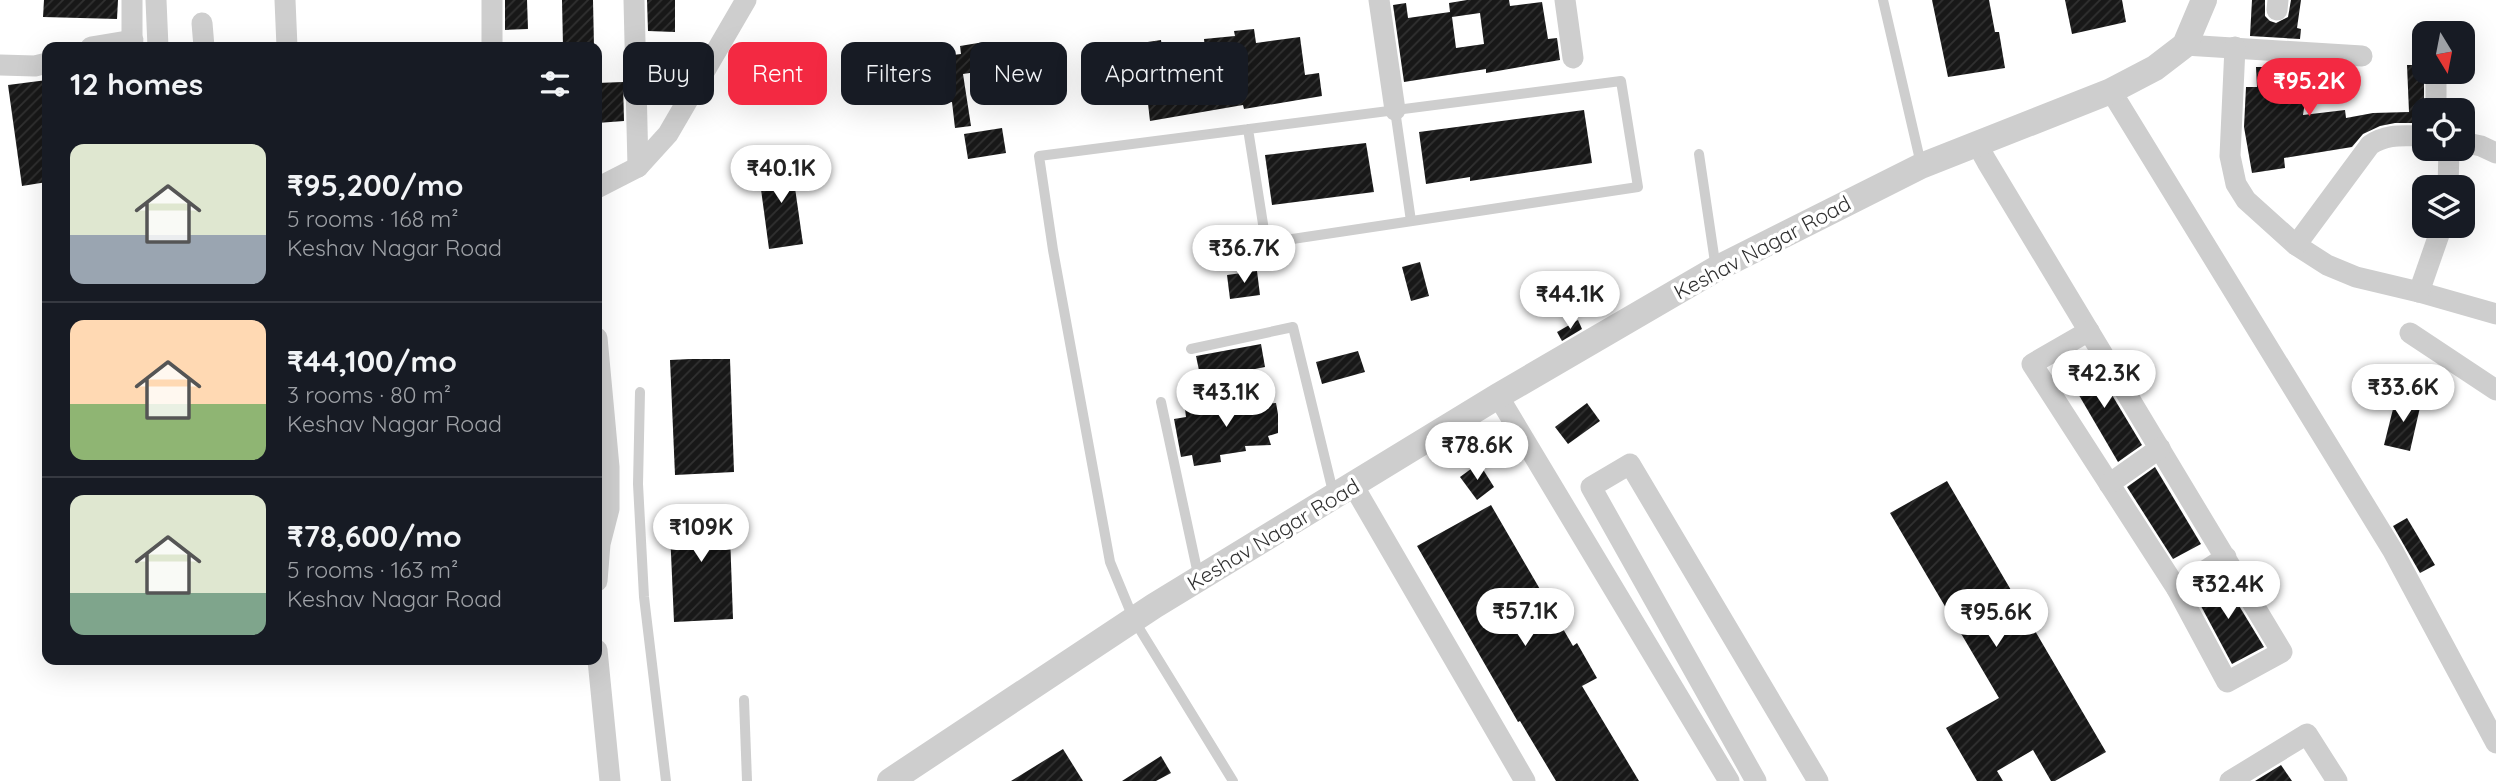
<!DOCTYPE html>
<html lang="en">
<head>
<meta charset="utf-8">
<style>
  body { margin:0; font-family:Quicksand,sans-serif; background:#20242c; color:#f1f3f6; height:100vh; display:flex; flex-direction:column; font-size:26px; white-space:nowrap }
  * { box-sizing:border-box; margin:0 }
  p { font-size:23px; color:#9ea1a6 }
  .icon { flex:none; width:38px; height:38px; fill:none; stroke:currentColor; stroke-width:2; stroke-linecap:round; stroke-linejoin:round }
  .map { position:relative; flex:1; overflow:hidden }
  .sheet { position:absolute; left:42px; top:42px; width:560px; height:623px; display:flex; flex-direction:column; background:#171b24; border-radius:14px; box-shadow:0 7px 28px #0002 }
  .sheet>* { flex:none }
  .guide { position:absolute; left:623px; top:42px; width:665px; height:63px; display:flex; gap:14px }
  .needle { width:46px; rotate:170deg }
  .fabs { position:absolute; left:2412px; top:21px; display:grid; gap:14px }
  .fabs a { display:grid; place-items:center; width:63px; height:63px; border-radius:14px; background:#171b24; box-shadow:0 7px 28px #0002; font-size:35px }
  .price { position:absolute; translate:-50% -60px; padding:0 16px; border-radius:24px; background:#fff; color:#222; font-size:23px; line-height:46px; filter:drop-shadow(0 2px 4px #0008) }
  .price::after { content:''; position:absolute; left:50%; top:42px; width:21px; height:16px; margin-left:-10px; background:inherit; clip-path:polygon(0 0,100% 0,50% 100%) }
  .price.active { background:#f32942; color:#fff }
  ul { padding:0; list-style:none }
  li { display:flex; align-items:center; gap:21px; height:175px; padding:0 28px }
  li+li { border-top:2px solid #363941 }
  li span { display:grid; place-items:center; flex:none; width:196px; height:140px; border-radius:14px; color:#555 }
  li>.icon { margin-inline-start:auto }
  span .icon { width:84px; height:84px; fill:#fffc; stroke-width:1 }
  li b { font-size:30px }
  h2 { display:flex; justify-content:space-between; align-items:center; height:84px; padding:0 28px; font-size:30px }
  .pill { padding:0 24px; border-radius:14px; background:#171b24; box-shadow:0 7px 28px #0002; font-size:24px; line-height:63px }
  .pill.active { background:#f32942; color:#fff }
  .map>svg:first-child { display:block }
</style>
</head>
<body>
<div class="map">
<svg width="2496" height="781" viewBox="0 0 2496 781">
  <defs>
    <pattern id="building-hatch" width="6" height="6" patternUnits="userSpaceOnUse" patternTransform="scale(1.75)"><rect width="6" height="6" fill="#181818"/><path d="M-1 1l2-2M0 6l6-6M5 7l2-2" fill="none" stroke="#313131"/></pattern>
  </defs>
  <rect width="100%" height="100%" fill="#fff"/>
  <!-- building -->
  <g fill="url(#building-hatch)" fill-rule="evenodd">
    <path d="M44,0H118L117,19L43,17Z"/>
    <path d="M505,0H527L528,29L505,30Z"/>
    <path d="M562,0H593L594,47H563Z"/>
    <path d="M647,0H675V32L648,31Z"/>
    <path d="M1467,0H1509L1510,6L1542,2L1548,39L1557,38L1560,60L1486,73V69L1404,82L1393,5L1406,3L1408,18L1450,12L1449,3ZM1480,13L1484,44L1456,48L1452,17Z"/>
    <path d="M1932,0H1989L1995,32H1999L2005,68L1948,77Z"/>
    <path d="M2065,0H2122L2126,22L2072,34Z"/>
    <path d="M2252,0H2265V16L2270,21L2276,23L2288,17L2291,0H2301L2297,28L2301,29L2300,39L2250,36Z"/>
    <path d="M1254,29L1256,43L1300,37L1305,75L1319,73L1322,96L1244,109L1243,105L1150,121L1141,43L1161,40L1163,55L1205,49L1204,39L1235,36L1234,31ZM1237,50L1242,79L1240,82L1212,86L1207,54Z"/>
    <path d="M984,42L985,50L994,49L997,69L963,74L971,126L955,128L952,102L943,103L939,78L948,77L945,56L961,54L960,46Z"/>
    <path d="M2270,63L2310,68L2303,115L2345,110L2346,118L2373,113L2409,112L2407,65H2424V123H2395L2380,126L2363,134L2352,147L2284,158L2285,168L2252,173L2244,127L2246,87H2257L2256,67H2270Z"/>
    <path d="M47,80V182L22,186L8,85Z"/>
    <path d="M623,82L624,121L597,123V83Z"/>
    <path d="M1584,110L1592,163L1470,181V177L1426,184L1419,132Z"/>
    <path d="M1002,128L1006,153L968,159L964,134Z"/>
    <path d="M1366,143L1374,192L1272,205L1265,155Z"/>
    <path d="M795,161L798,180L794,181L803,244L769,249L758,167Z"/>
    <path d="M1420,262L1429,296L1411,301L1402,267Z"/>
    <path d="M1257,271L1260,295L1230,299L1227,275Z"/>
    <path d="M1578,320L1582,329L1562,341L1557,332Z"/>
    <path d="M1261,344L1265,367L1201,380L1196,356Z"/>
    <path d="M1358,351L1365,372L1322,384L1316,362Z"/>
    <path d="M690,359H730L734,472L675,475L670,360Z"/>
    <path d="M2091,360L2142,445L2118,462L2066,373Z"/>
    <path d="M2421,366L2442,371L2436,398L2415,394Z"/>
    <path d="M1265,396L1266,404L1276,403L1278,414V433L1268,436L1271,445L1245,446L1246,451L1220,455L1221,462L1194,466L1192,455L1181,457L1174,419L1186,417L1185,409Z"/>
    <path d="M2396,397L2421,403L2410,451L2384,445Z"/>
    <path d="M1587,403L1600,421L1568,444L1555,427Z"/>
    <path d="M1479,463L1494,487L1477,500L1460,477Z"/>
    <path d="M2155,467L2201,544L2173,559L2127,487Z"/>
    <path d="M1947,481L2106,752L2055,781H2051L2033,750L1997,771L2003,781H1977L1946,728L1999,698L1890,513Z"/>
    <path d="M1491,505L1573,646L1577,643L1597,678L1582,686L1639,781H1556L1520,721L1518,722L1417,546Z"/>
    <path d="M729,506L733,619L674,622L669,508Z"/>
    <path d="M2407,518L2435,565L2420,573L2393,526Z"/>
    <path d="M2221,576L2264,647L2232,664L2194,593Z"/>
    <path d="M1063,749L1083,781H1011Z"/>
    <path d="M1161,756L1171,773L1156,781H1122Z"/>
    <path d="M2281,765L2292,781H2255Z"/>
  </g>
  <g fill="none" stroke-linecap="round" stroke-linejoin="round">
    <!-- service -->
    <g stroke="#cecece" stroke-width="10">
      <path d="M1883,0L1921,164"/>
      <path d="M1395,110L1411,221"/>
      <path d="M1699,154L1716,269"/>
      <path d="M1191,349L1293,327L1334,496"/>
      <path d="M640,392L638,484L644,597L666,781"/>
      <path d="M1161,402L1199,579"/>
      <path d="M744,700L747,781"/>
      <path d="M1233,781L1134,620L1110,562L1053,250L1039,156L1621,81L1638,187L1266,243L1248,129"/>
    </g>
    <!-- minor -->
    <g stroke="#cecece" stroke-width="21">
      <path d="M132,0V47"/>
      <path d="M156,0L158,47"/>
      <path d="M285,0L287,47"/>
      <path d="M492,0V47"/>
      <path d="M634,0L638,167"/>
      <path d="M1379,0L1395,110"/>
      <path d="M1565,0L1573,58"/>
      <path d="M2277,10L2278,0"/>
      <path d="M202,23L204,47"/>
      <path d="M2185,45L2362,56"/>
      <path d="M91,47L133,40"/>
      <path d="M2235,47L2230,156L2236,184L2246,200L2296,245L2327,265L2356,277L2419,292L2496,314"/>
      <path d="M0,65L35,66L47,63"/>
      <path d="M2111,91L2393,551L2496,743"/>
      <path d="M2436,110V72"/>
      <path d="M2462,142L2481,146L2496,153"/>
      <path d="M1977,144L1987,162L2282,652L2227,682L2177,589L2226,557"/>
      <path d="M2448,187L2449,149"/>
      <path d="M597,188L638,167L668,134L746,0"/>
      <path d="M2296,245L2370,145C2387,133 2404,136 2424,136"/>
      <path d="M2419,292L2442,226"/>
      <path d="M2089,331L2032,364L2177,589"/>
      <path d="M2410,333L2496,390"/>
      <path d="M597,338L609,467V509L600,544L597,581"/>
      <path d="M1498,396L1729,781"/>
      <path d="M2109,484L2160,448"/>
      <path d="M1353,485L1525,781"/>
      <path d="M597,650L610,781"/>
      <path d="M1756,781L1591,487L1630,464L1818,781"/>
      <path d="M2230,781L2307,734L2337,781"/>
    </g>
    <!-- tertiary -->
    <path stroke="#cecece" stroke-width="26" d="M890,781L1154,606L1498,396L1716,269L1921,166L2111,91L2155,68L2185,45L2204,0"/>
  </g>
  <g text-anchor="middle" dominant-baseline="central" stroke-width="7" stroke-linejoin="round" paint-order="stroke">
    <!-- street labels -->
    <g font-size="21" fill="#313131" stroke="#fff">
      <text transform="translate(1762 247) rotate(-28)">Keshav Nagar Road</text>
      <text transform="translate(1273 534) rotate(-31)">Keshav Nagar Road</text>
    </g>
  </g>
</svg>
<div class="fabs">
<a><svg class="needle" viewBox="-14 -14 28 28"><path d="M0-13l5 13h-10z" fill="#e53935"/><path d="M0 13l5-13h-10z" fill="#9ea1a6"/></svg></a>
<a><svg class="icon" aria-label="locate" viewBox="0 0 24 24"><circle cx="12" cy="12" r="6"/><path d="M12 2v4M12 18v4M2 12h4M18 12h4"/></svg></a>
<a><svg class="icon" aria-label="layers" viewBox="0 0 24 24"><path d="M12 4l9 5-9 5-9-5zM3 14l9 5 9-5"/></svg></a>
</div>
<b class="price active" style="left:2309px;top:118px">₹95.2K</b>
<b class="price" style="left:781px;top:205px">₹40.1K</b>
<b class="price" style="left:1244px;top:285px">₹36.7K</b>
<b class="price" style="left:1570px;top:331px">₹44.1K</b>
<b class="price" style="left:2104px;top:410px">₹42.3K</b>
<b class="price" style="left:2403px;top:424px">₹33.6K</b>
<b class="price" style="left:1226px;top:429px">₹43.1K</b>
<b class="price" style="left:1477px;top:482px">₹78.6K</b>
<b class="price" style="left:701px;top:564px">₹109K</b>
<b class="price" style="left:2228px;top:621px">₹32.4K</b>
<b class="price" style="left:1525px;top:648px">₹57.1K</b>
<b class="price" style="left:1996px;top:649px">₹95.6K</b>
<div class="guide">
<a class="pill">Buy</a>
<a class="pill active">Rent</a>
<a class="pill">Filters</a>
<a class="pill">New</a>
<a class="pill">Apartment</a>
</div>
<section class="sheet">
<h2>12 homes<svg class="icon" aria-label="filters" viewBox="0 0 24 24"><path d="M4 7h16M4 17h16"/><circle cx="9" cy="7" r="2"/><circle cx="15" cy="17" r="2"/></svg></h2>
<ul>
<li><span style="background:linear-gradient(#dfe7d0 65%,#9aa5b1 0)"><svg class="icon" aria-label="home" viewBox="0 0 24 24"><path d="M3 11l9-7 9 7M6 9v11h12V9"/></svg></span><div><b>₹95,200/mo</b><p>5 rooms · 168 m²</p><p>Keshav Nagar Road</p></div></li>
<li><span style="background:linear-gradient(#ffd9b3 60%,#8fb573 0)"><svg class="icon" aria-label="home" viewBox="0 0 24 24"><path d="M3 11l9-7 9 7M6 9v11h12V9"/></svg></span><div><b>₹44,100/mo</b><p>3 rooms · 80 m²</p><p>Keshav Nagar Road</p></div></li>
<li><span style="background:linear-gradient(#dfe7d0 70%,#7fa58c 0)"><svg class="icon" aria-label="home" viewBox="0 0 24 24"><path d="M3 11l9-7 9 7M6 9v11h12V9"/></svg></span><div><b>₹78,600/mo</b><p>5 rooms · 163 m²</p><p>Keshav Nagar Road</p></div></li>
</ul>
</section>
</div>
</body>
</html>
